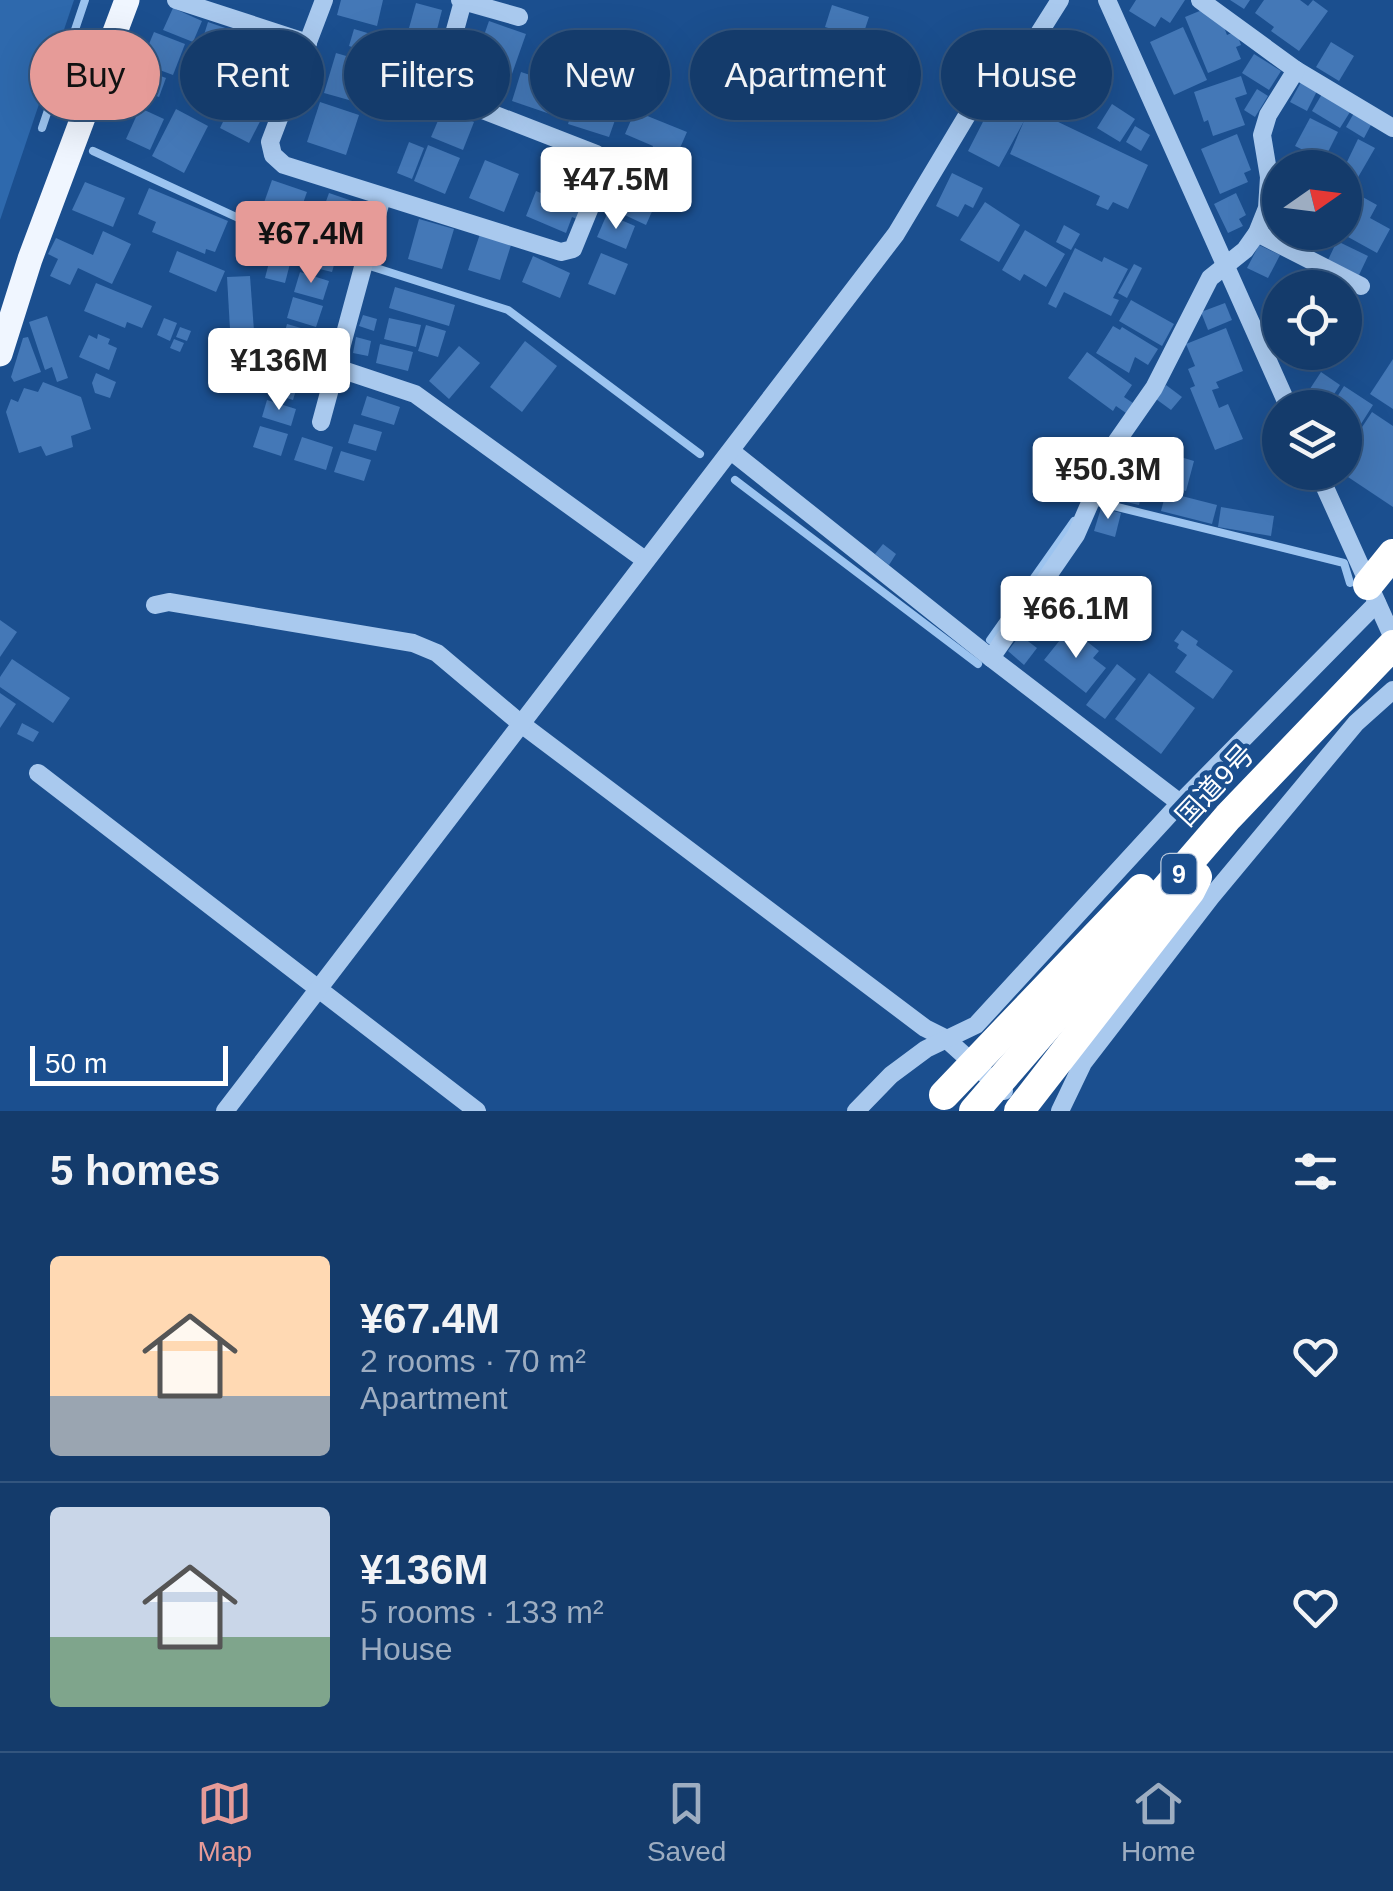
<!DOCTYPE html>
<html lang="en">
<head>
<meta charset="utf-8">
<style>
  body { margin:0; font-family:Helvetica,"Noto Sans JP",sans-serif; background:#1d4271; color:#f1f3f6; height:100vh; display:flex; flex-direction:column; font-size:38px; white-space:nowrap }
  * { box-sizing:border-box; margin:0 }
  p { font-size:32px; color:#9dadc1 }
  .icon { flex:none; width:55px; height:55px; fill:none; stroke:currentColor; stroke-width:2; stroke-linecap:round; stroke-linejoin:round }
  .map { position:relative; height:1111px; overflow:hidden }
  .panel { display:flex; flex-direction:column; background:#143b6b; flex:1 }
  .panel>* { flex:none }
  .guide { position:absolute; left:30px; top:30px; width:1335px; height:90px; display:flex; gap:20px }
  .needle { width:65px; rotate:76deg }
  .fabs { position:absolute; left:1262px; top:150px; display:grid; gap:20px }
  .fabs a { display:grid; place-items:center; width:100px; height:100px; border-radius:50%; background:#143b6b; box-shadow:0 10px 40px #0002,0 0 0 2px #33557e; font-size:50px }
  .scale { position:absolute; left:30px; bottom:25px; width:198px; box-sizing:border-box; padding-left:10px; border:5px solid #fff; border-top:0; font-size:28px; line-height:35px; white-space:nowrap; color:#fff; -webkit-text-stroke:8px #1b4f8f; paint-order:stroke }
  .price { position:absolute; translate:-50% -85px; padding:0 22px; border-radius:10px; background:#fff; color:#222; font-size:32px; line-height:65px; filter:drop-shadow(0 2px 5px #0008) }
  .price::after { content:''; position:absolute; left:50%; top:60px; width:30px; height:22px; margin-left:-15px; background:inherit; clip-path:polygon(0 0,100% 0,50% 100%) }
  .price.current { background:#e69b98; color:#111 }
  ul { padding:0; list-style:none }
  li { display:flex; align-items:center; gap:30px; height:250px; padding:0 50px }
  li+li { border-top:2px solid #33557e }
  li span { display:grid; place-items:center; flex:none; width:280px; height:200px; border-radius:10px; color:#555 }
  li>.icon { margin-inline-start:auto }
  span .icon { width:120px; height:120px; fill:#fffc; stroke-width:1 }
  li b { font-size:42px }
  h2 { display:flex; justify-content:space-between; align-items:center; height:120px; padding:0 50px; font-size:42px }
  .chip { padding:0 35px; border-radius:45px; background:#143b6b; box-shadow:0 10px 40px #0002,0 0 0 2px #33557e; font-size:35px; line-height:90px }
  .chip.current { background:#e69b98; color:#111 }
  .menu { display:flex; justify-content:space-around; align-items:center; height:140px; border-top:2px solid #33557e; background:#143b6b; font-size:28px; color:#9dadc1 }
  .menu a { display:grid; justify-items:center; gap:5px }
  .menu .current { color:#e69b98 }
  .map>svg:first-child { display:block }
</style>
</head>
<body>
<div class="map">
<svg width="1393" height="1111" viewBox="0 0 1393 1111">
  <rect width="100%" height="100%" fill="#1b4f8f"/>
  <!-- green -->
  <path fill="#2e69ad" d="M0,0H74L0,220Z"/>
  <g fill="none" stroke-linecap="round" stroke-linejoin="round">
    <!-- stream -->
    <g stroke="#9cc4f0" stroke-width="8">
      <path d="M42,128L85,0"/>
      <path d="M93,151L282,238L508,310L700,454"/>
      <path d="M735,480L978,664"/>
      <path d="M1101,503L1344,563L1350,583"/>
      <path d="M990,640L1074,521"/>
    </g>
  </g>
  <!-- building -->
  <g fill="#4478b7">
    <path d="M341,0H383L377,26L337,15Z"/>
    <path d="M1136,0H1185L1170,23L1161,17L1155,27L1129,11Z"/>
    <path d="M1230,0H1250L1244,9Z"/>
    <path d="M1264,0H1300L1308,6L1313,0L1328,11L1299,51L1271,31L1274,27L1255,13Z"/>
    <path d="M416,3L442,10L431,53L404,46Z"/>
    <path d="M832,5L869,17L862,38L825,27Z"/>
    <path d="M173,8L202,21L193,42L163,30Z"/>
    <path d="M1202,10L1222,22L1227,35L1236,31L1241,45L1236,47L1241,59L1208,73L1185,17Z"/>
    <path d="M489,21L526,34L507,88L470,75Z"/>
    <path d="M208,22L231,30L222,59L199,51Z"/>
    <path d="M1183,27L1207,80L1174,95L1150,42Z"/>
    <path d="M354,29L381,37L376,55L349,46Z"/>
    <path d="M154,32L185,44L173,75L141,63Z"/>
    <path d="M268,38L290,47L288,54L294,56L282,88L249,75L255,60L259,62Z"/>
    <path d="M1331,42L1354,56L1339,81L1316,67Z"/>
    <path d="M336,53L367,62L356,102L324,93Z"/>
    <path d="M1254,54L1281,71L1269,90L1242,73Z"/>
    <path d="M392,64L423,76L410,110L379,98Z"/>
    <path d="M134,66L166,78L159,97L127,84Z"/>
    <path d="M521,72L563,86L553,115L512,101Z"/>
    <path d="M1241,76L1247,94L1235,98L1245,125L1213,136L1208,120L1204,122L1194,92Z"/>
    <path d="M1301,82L1317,91L1307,111L1290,102Z"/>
    <path d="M241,85L271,100L249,143L220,128Z"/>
    <path d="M1257,89L1268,96L1255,117L1244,110Z"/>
    <path d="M578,93L620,106L609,137L568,124Z"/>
    <path d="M1322,94L1350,112L1340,128L1312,111Z"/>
    <path d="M1008,98L1148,165L1128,209L1113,202L1108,210L1096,205L1100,196L1010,154L1024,121L999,167L968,151L988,112L999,117Z"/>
    <path d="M320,102L359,115L346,155L307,142Z"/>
    <path d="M1112,104L1135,119L1120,142L1097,128Z"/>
    <path d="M140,108L164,119L150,150L126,139Z"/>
    <path d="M176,109L208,126L184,173L152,156Z"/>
    <path d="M443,109L474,122L463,150L431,137Z"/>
    <path d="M635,111L687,132L673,164L650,154L653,146L625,134Z"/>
    <path d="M1354,113L1372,123L1364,138L1346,127Z"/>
    <path d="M1310,118L1338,132L1324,160L1295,146Z"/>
    <path d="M1135,126L1150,135L1141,151L1126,142Z"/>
    <path d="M1237,134L1251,170L1244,173L1248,182L1220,194L1201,149Z"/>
    <path d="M1358,139L1375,148L1353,186L1345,182V166Z"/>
    <path d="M409,142L424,148L412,179L397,173Z"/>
    <path d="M428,145L460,158L445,194L414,181Z"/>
    <path d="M1304,156L1328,168H1299Z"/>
    <path d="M485,160L519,174L504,212L469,198Z"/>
    <path d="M631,164L667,178L646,225L614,210Z"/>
    <path d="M952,173L983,188L973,208L965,204L958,217L936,206Z"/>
    <path d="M272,180L307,192L295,226L260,214Z"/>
    <path d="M85,182L125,198L113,227L72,210Z"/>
    <path d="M149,188L228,221L215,252L206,249L205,254L152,232L156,222L138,214Z"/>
    <path d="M536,191L581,210L577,219L572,217L566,233L526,216Z"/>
    <path d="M329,193L361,204L348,243L315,232Z"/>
    <path d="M1236,193L1246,215L1239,219L1243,226L1228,233L1214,204Z"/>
    <path d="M1359,195L1377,205L1370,218L1390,229L1377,253L1339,232H1345V221Z"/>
    <path d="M985,202L1020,225L999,262L960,240Z"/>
    <path d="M607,214L635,226L626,249L597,237Z"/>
    <path d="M419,219L454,229L442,269L408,259Z"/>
    <path d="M1064,225L1080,234L1071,250L1056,242Z"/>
    <path d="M1025,230L1065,254L1046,287L1024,274L1020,281L1002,270Z"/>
    <path d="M103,231L131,244L112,284L78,268L70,285L50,276L58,259L48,254L56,238L93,255Z"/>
    <path d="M480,234L511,245L500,280L468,270Z"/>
    <path d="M1337,241L1368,256L1359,275L1328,260Z"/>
    <path d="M1259,245L1280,255L1268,278L1247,268Z"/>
    <path d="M273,247L293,252L285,283L265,278Z"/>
    <path d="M1075,248L1102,262L1104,257L1128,269L1113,298L1119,300L1111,316L1064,292L1056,308L1048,304Z"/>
    <path d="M307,250L336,258L332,272L303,265Z"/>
    <path d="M177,251L225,271L216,292L169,272Z"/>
    <path d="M601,253L628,264L615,295L588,284Z"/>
    <path d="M533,256L570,273L560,298L522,282Z"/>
    <path d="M1134,264L1142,268L1127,298L1118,293Z"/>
    <path d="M300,272L329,281L323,300L294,292Z"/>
    <path d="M250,276L255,345L231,347L227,277Z"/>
    <path d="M1295,278L1311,285L1314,279L1331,288H1290Z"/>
    <path d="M96,283L152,306L142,328L127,322L125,328L84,311Z"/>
    <path d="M395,287L455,305L449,326L389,308Z"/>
    <path d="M1345,294L1358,301L1347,325L1350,327L1345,338Z"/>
    <path d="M293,297L323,306L316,327L287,318Z"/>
    <path d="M1131,300L1174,324L1162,346L1119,321Z"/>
    <path d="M1225,303L1232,320L1208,330L1201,312Z"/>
    <path d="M363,315L377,319L374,331L359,326Z"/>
    <path d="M47,316L68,378L57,382L52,367L45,370L29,322Z"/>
    <path d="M164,318L177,323L170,341L157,335Z"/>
    <path d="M389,318L421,325L416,347L384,339Z"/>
    <path d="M287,324L315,332L309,351L282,342Z"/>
    <path d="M426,325L446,331L438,357L418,351Z"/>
    <path d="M1113,326L1120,330L1122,327L1158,349L1148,365L1135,357L1129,373L1096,353Z"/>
    <path d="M180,327L191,331L187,341L176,337Z"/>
    <path d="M1226,328L1243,371L1216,382L1219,388L1212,390L1219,408L1228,404L1243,439L1215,450L1190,388L1195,386L1188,369L1195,366L1186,344Z"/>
    <path d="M98,334L110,339L108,344L117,348L109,370L79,357L89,335L97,339Z"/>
    <path d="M28,337L41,372L14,382L11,377L23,338Z"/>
    <path d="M356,337L371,341L368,356L353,353Z"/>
    <path d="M174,339L184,343L180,352L170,348Z"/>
    <path d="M525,341L557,366L522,412L490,387Z"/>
    <path d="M380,344L413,352L408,371L376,363Z"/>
    <path d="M281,346L307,354L302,372L276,364Z"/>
    <path d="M459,346L480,363L449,399L429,381Z"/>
    <path d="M1087,352L1132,385L1124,397L1133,403L1126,413L1116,406L1113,411L1068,378Z"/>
    <path d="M1393,359V409L1370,394Z"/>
    <path d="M273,372L299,380L293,400L267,392Z"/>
    <path d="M1321,372L1340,385L1325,408H1317L1304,398Z"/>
    <path d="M96,373L116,382L110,398L95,393L92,383Z"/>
    <path d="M43,382L81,397L91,429L71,436L73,447L46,456L41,446L19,453L6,412L11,399L18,402L24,388L38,392Z"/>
    <path d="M1166,385L1182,397L1171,410L1156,399Z"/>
    <path d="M1344,386L1373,405L1361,424L1345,414V408L1332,405Z"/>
    <path d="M367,396L400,407L394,425L361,415Z"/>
    <path d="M267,400L296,409L291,426L262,417Z"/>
    <path d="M1372,412L1393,426V507L1345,475V453Z"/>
    <path d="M354,424L382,432L376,451L348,443Z"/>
    <path d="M260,426L288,434L281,456L253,447Z"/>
    <path d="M302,437L333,447L326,470L294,460Z"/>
    <path d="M1127,442L1154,449L1146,481L1119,473Z"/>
    <path d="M341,451L371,460L364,481L334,472Z"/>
    <path d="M1160,451L1194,461L1186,491L1152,482Z"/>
    <path d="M1110,476L1144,485L1139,505L1105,497Z"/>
    <path d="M1166,492L1217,505L1212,524L1161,511Z"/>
    <path d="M1221,507L1274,516L1271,536L1218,527Z"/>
    <path d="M1101,508L1121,513L1115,537L1094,531Z"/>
    <path d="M883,544L896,554L889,565L875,554Z"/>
    <path d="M0,620L17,632L0,657Z"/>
    <path d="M1182,630L1198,641L1196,645L1233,671L1213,699L1175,672L1187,655L1177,648L1179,644L1174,641Z"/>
    <path d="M1075,632L1099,651L1093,658L1106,668L1086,693L1044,660L1064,635L1070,639Z"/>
    <path d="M1020,635L1037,648L1024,665L1008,651Z"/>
    <path d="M12,659L70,698L53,723L0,687V677Z"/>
    <path d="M1117,664L1136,679L1105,719L1086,705Z"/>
    <path d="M1149,673L1195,708L1161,754L1115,719Z"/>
    <path d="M0,693L16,704L0,728Z"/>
    <path d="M22,723L39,732L33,742L17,734Z"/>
  </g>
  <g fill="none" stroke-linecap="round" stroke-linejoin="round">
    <!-- minor -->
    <g stroke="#a9c9ee" stroke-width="18">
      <path d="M176,0L308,43"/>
      <path d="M324,0L270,142L273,155L284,165L561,252L573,249L604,173L603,162L596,154L452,98L443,89V74L463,1L460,0"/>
      <path d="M1107,0L1289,408"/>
      <path d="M1200,0L1296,70L1393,128"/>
      <path d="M463,1L519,17"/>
      <path d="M1257,233L1361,286"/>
      <path d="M337,368L415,394L645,560"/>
      <path d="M321,422L382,197"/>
      <path d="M731,451L991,658L1180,803"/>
      <path d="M1318,472L1393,638"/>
      <path d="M155,605L169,602L413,643L437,653L520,723L925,1028L945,1038L1004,1091"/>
      <path d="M991,658L1076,535L1117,441L1154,388L1210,278L1245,250L1257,233L1267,208L1269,177L1262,135L1268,115L1296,70"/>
      <path d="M38,773L477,1111"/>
      <path d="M225,1111L896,234L978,97L1012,76L1060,0"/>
      <path d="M856,1111L891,1075L926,1049L976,1025L1180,803L1377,603"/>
      <path d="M1060,1111L1083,1063L1211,897L1356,723L1393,690"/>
    </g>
    <!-- major -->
    <path stroke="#f0f6ff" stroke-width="25" d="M0,354L30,259L127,0"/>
    <!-- highway -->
    <path stroke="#fff" stroke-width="30" d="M1368,585L1393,554"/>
    <!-- highway-bridge -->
    <g stroke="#fff" stroke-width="30">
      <path d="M944,1095L1141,889"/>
      <path d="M974,1111L1228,817L1393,645"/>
      <path d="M1019,1111L1190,891L1197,877"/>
    </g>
  </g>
  <g text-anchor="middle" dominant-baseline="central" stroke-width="9" stroke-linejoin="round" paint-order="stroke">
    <!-- shield labels -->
    <rect fill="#1b4f8f" stroke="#bbcadd" stroke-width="2.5" x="1161.5" y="854" width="35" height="40" rx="8"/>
    <g font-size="25" font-weight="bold" fill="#fff">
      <text x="1179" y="874">9</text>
    </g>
    <!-- street labels -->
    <g font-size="28" fill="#fff" stroke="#1b4f8f">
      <text transform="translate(1215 785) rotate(-47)">国道9号</text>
    </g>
  </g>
</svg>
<div class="fabs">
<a><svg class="needle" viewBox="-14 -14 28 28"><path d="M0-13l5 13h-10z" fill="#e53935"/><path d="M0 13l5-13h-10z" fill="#9dadc1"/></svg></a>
<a><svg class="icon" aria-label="locate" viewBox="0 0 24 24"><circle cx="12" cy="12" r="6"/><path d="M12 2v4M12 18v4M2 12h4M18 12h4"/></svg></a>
<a><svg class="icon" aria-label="layers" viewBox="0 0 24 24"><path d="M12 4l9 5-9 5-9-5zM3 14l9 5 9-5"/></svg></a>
</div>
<div class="scale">50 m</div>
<b class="price" style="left:616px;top:232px">¥47.5M</b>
<b class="price current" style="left:311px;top:286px">¥67.4M</b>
<b class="price" style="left:279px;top:413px">¥136M</b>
<b class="price" style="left:1108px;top:522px">¥50.3M</b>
<b class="price" style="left:1076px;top:661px">¥66.1M</b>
<div class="guide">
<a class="chip current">Buy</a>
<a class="chip">Rent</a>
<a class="chip">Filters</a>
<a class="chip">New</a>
<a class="chip">Apartment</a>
<a class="chip">House</a>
</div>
</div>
<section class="panel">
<h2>5 homes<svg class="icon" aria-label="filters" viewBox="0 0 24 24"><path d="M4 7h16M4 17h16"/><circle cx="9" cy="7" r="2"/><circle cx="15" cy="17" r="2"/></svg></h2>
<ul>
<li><span style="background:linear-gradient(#ffd9b3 70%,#9aa5b1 0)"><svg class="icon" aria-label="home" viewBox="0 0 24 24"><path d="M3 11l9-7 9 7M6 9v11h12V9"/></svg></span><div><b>¥67.4M</b><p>2 rooms · 70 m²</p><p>Apartment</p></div><svg class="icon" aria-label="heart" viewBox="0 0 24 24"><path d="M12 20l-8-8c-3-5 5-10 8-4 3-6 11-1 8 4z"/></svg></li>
<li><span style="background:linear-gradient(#c9d6e8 65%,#7fa58c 0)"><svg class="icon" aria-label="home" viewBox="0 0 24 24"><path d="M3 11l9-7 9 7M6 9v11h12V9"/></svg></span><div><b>¥136M</b><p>5 rooms · 133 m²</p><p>House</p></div><svg class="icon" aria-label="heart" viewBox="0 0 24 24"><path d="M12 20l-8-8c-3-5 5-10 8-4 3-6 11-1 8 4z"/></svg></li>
</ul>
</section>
<nav class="menu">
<a class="current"><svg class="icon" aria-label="map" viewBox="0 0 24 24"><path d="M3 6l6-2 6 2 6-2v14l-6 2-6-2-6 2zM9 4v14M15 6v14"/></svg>Map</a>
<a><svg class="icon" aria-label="saved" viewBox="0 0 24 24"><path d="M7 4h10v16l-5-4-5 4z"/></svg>Saved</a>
<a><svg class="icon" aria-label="home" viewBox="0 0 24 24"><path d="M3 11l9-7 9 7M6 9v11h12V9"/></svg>Home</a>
</nav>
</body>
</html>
